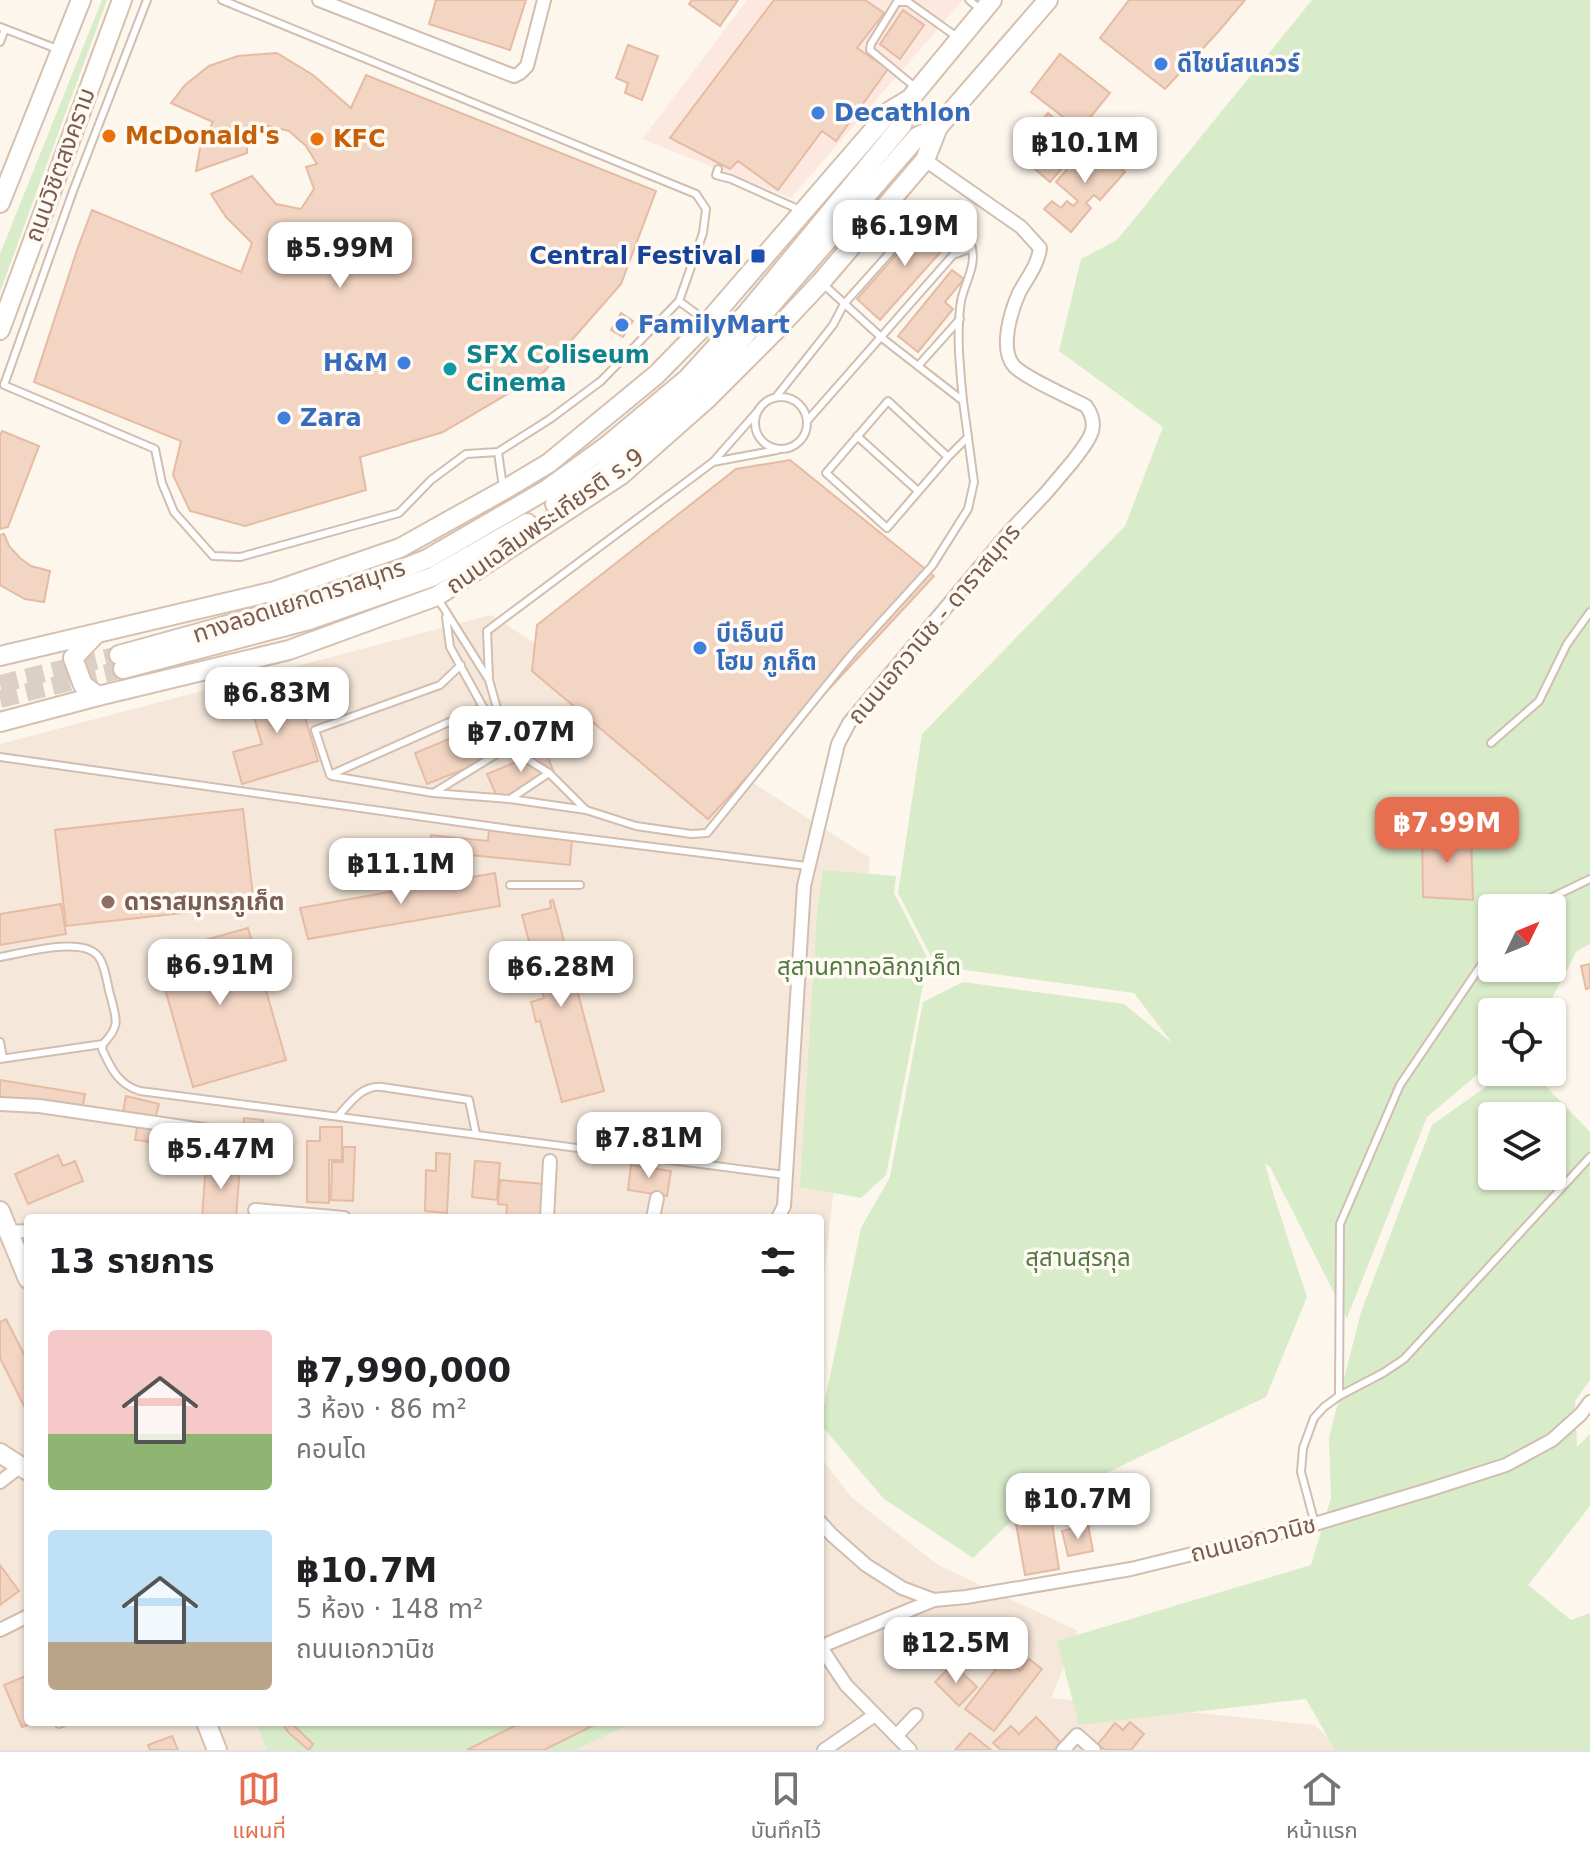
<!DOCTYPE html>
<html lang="th">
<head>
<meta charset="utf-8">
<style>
  body { margin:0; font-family:"DejaVu Sans","Noto Sans Thai",sans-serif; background:#f6f6f6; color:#202124; height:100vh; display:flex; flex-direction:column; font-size:30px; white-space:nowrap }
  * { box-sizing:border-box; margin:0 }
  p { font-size:26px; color:#757577 }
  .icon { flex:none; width:44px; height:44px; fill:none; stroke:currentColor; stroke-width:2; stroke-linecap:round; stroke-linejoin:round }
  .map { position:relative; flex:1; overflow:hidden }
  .drawer { position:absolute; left:24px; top:1214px; width:800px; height:512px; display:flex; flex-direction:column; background:#fff; border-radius:8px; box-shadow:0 2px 6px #0004 }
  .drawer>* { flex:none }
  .needle { width:52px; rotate:47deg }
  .fabs { position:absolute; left:1478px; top:894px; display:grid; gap:16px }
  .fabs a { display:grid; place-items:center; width:88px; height:88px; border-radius:8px; background:#fff; box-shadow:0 2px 6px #0004; font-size:40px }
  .price { position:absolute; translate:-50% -68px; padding:0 18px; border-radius:16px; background:#fff; color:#222; font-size:26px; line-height:52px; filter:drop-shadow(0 2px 4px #0008) }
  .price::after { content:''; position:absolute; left:50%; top:48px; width:24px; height:18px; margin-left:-12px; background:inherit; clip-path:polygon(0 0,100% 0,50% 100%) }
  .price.active { background:#e76f51; color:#fff }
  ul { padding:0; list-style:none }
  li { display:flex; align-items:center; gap:24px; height:200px; padding:0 24px }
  li span { display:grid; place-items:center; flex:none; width:224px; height:160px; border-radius:8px; color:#555 }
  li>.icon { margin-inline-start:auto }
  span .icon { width:96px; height:96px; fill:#fffc; stroke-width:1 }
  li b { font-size:34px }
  h2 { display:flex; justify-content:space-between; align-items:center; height:96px; padding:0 24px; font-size:34px }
  .dock { display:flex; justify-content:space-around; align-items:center; height:112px; border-top:2px solid #e0e0e0; background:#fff; font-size:22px; color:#757577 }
  .dock a { display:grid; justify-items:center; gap:4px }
  .dock .active { color:#e76f51 }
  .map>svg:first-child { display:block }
</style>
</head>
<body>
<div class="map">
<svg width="1590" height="1750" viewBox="0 0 1590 1750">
  <rect width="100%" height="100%" fill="#fdf6ec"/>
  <!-- residential -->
  <path fill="#f5e8da" d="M491,615L870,858L820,1314V1218H28V1722H820V1456L851,1497L938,1565L1078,1631L1051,1698L1315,1725L1340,1750H0V744Z"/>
  <!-- commercial -->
  <path fill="#fde8e0" d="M747,0H963L791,198L642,139Z"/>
  <!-- green -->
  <g fill="#d8ecc9" fill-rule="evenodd">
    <path d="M102,0H107L0,292V254Z"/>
    <path d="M1312,0H1590V944L1576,952L1545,1012H1492V1062L1427,1117L1347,1318L1270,1167L1265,1163L1274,1196L1307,1297L1266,1397L1131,1461L1010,1522L973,1558L884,1499L820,1424L861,1228L890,1177L923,1002L963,982L1124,1004L1172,1043L1134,993L936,966L898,893L922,734L1125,526L1163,427L1059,351L1081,259L1117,240ZM1492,908H1552V968H1492Z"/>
    <path d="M823,870L896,876L894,893L928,959L886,1175L861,1198L800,1187L817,914Z"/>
    <path d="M1507,1072H1532L1590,1132V1380L1575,1401L1577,1447L1590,1434V1506L1528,1585L1571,1620L1590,1613V1750H1335L1306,1699L1079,1725L1057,1641L1311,1565L1331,1498L1329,1438L1361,1312L1432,1125ZM1492,1116H1552V1176H1492Z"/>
    <path d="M256,1722H634L575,1750H267Z"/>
  </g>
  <!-- building -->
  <g fill="#f3d5c3" stroke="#e6bba3" stroke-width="2">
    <path d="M436,0H526L510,50L429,24Z"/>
    <path d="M692,0H738L720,26L689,4Z"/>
    <path d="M774,0H865L884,13L857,48L888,69L836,141L822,131L778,190L738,161L730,169L670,138Z"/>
    <path d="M1129,0H1245L1219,31L1165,89L1100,38Z"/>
    <path d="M903,10L924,25L900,59L880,44Z"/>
    <path d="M628,45L658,56L642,100L625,93L628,83L616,78Z"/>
    <path d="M277,53L313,75L351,108L366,75L656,191L621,284L543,373L443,432L360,457L366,490L245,526L190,511L173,475L181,441L34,382L77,250L92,210L241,272L252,243L226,217L211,194L252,176L276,204L301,209L314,189L306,167L317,164L306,146L289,131L264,125L247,133V153L196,171L201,143L213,122L171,103L185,85L209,66L238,56Z"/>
    <path d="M1060,54L1110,93L1080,130L1031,92Z"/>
    <path d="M1048,113L1084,144L1050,182L1015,152Z"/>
    <path d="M1091,142L1125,172L1100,200L1094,195L1086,203L1091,208L1071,232L1044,209L1052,201L1061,208L1067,201L1073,206L1078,201L1056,182Z"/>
    <path d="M930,217L953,238L880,320L857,299Z"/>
    <path d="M952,270L964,279L945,302L953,309L918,352L898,336Z"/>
    <path d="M621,313L633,321L623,337L611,330Z"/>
    <path d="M2,431L39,446L8,527L0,529V436Z"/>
    <path d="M790,460L934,576L708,819L532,671L537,625L736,469Z"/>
    <path d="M4,534L9,546L20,558L31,566L50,571L44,602L25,599L0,585V535Z"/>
    <path d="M294,681L318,761L242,784L233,752L262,744L247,694Z"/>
    <path d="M507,715L520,747L427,784L415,753Z"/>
    <path d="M545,750L555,775L498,799L487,774Z"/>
    <path d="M243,809L254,905L66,926L55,830Z"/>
    <path d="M1422,829L1471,835L1473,900L1423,897Z"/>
    <path d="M489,830L572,839L570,865L429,851L431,835L488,841Z"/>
    <path d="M495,873L500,906L308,939L300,908Z"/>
    <path d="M553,900L604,1091L562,1102L540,1021L536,1022L531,1002L544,998L522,915L551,908L550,901Z"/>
    <path d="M61,904L66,934L0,945V914Z"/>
    <path d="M248,928L286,1060L193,1087L155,954Z"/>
    <path d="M1590,964V988L1586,989L1581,966Z"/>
    <path d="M0,1080L85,1094L82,1110L0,1097Z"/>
    <path d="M126,1096L159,1104L155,1119L123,1112Z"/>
    <path d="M244,1118L263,1120L260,1159L241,1157Z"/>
    <path d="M137,1127L237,1140L236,1153L135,1140Z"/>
    <path d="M320,1127H342V1160H329V1203L307,1202V1141H320Z"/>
    <path d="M343,1147H355L353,1201L331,1200L332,1162H343Z"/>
    <path d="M436,1153L450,1154L447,1213L425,1211L426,1170L436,1171Z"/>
    <path d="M58,1155L63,1166L75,1161L83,1181L28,1204L15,1174Z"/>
    <path d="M475,1161L500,1163L497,1200L472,1197Z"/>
    <path d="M206,1164L240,1166L236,1218H202Z"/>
    <path d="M631,1165L671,1171L667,1196L628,1190Z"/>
    <path d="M500,1180L544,1184L541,1218H506L507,1205L498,1204Z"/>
    <path d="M6,1319L28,1362V1406L25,1408L0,1358V1322Z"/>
    <path d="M1051,1517L1059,1569L1025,1575L1016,1524Z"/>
    <path d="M1088,1525L1093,1551L1068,1556L1062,1531Z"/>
    <path d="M0,1565L19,1591L0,1605Z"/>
    <path d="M1004,1659L1020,1671L1029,1659L1042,1669L994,1731L965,1709Z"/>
    <path d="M953,1664L977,1687L959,1706L935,1682Z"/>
    <path d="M28,1675V1722H35L22,1727L4,1685Z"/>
    <path d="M1036,1717L1063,1745L1058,1750H1001L993,1743L1011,1726L1019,1734Z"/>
    <path d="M281,1722H290L313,1744L309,1750L289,1733Z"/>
    <path d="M522,1722H600L544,1750H467Z"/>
    <path d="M1130,1722L1144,1734L1131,1750H1105L1098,1744L1115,1723L1123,1730Z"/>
    <path d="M970,1733L991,1750H955Z"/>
    <path d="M172,1736L178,1750H150L148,1745Z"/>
  </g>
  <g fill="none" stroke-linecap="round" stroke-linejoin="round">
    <!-- secondary-tunnel -->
    <g stroke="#dcd0c4" stroke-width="18" stroke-dasharray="18 9" stroke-linecap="butt">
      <path d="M0,684L119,655"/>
      <path d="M0,699L123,669"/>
    </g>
    <!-- service casing -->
    <g stroke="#d1beb0" stroke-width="10">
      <g id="service">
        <path d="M147,0L73,191L4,385L155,449L162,483L174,512L213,556L240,557L399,513L431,480L466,454L498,452"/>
        <path d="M222,0L696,194L706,209L703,233L679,301L706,321"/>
        <path d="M969,0L980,9"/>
        <path d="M0,27L60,50"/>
        <path d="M0,42L5,29"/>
        <path d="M915,87L870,50L871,44L897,2H908L957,37"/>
        <path d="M718,169L716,175L731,179L800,210"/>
        <path d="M918,366L960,319"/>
        <circle cx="781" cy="423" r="26"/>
        <path d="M776,397L833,325L844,304L929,209C943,219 964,230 971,246C978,264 964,284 961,301C956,334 960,368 963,401"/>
        <path d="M807,421L953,255L972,248"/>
        <path d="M857,436L918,491"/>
        <path d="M948,457L888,401L826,473L887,528L948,457L968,437"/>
        <path d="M713,462L777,450"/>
        <path d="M503,487L498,452L550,419L601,381L679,301"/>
        <path d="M438,599L489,680L508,747L549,773L586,810L636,826L691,834L707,833L851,655L932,566L968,509L974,482L963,401L882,338L822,283"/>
        <path d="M446,617L450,647L483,707L330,775L315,730L440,685L461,665"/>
        <path d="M489,678L487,631L713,462L757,412"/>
        <path d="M1491,743L1539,701L1567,644L1590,612"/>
        <path d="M0,757L516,830L807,866"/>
        <path d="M332,776L433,793L510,799L586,810"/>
        <path d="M435,792L508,747L483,707"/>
        <path d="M510,799L549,773"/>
        <path d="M510,885H580"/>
        <path d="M1530,908L1590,879"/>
        <path d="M0,957C23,953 82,936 98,956C106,966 107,986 111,998C117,1021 120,1026 103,1044L0,1059"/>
        <path d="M0,1042L3,1058"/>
        <path d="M103,1044L102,1049C111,1069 119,1085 140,1091L785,1175"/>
        <path d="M338,1116C351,1102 362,1085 382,1087L469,1100L476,1134"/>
        <path d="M1339,1396L1340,1224L1400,1085L1492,949"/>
        <path d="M1315,1524L1301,1472L1303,1448L1314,1418L1324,1407L1339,1396L1383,1373L1404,1359L1590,1157"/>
        <path d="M59,1724L64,1722"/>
      </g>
    </g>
    <!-- minor casing -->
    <g stroke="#d1beb0" stroke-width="16">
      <g id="minor">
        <path d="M319,0L514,76L520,73L527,66L544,0"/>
        <path d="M0,1104L39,1106L231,1134"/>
        <path d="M255,1210L344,1218"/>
        <path d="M547,1218L550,1161"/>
        <path d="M653,1218L657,1198"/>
        <path d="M778,1218L784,1206L804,886L838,744L849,723L1011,530L1046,493L1073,461C1087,442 1102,428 1086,406C1069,397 1025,378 1014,366C999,349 1011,311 1019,293C1027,278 1038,265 1040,248L1021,227L925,160"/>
        <path d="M9,1232L28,1231"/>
        <path d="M0,1482L21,1466"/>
        <path d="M820,1522L832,1535L866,1565L902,1588L934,1600L966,1597L1131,1569L1315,1524L1428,1490L1506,1465L1552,1440L1581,1414L1590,1402"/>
        <path d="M0,1630L28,1616"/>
        <path d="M829,1643L934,1600"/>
        <path d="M820,1646L846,1685L910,1750"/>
        <path d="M896,1736L916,1715"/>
        <path d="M824,1750L875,1715"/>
        <path d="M1063,1750L1077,1735L1094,1750"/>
      </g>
    </g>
    <!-- secondary casing -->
    <g stroke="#d6c0b0" stroke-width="22">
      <g id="secondary">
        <path d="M0,203L81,0"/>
        <path d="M0,330L122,0"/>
        <path d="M555,504L602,472L724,359L917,137L938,127"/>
        <path d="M96,634L73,658L83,685L98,696"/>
        <path d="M119,655L260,616L351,589L427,559L546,490L608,445L687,379L747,313L902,125L910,99"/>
        <path d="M0,656L275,591L400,548L504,490L549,463L656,375L708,322L890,111L910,99L992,0"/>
        <path d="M123,669L309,620L432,577L527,523"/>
        <path d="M0,722L98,696L289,650L437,596L621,475L708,398L776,330L821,282L925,160L938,127L1048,0"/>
        <path d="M0,1211L28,1279"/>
        <path d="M0,1453L28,1471"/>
        <path d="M206,1722L217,1750"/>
      </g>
    </g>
    <!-- service -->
    <use href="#service" stroke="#fff" stroke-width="6"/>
    <!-- minor -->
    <use href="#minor" stroke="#fff" stroke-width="12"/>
    <!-- secondary -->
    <use href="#secondary" stroke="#fff" stroke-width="18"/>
  </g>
  <!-- markers -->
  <g fill="#3f7fe0" stroke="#fffaf3" stroke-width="3">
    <circle cx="1161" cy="64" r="8"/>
    <circle cx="818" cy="113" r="8"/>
    <circle cx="622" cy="325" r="8"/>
    <circle cx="404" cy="363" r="8"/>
    <circle cx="284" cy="418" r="8"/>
    <circle cx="700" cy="648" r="8"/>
  </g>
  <g fill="#e8710a" stroke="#fffaf3" stroke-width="3">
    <circle cx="109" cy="136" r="8"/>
    <circle cx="317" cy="139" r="8"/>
  </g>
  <rect fill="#1a4fb4" stroke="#fffaf3" stroke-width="3" x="750" y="248" width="16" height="16" rx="4"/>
  <circle fill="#0f9aa8" stroke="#fffaf3" stroke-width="3" cx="450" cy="369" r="8"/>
  <circle fill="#8d6e63" stroke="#fffaf3" stroke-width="3" cx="108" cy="902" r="8"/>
  <g text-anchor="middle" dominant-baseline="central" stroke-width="7" stroke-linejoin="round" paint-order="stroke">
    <!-- shop labels -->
    <g font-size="24" font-weight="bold" fill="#366cbe" stroke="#fffaf3" text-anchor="start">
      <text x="1177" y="64">ดีไซน์สแควร์</text>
      <text x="834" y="113">Decathlon</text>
      <text x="638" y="325">FamilyMart</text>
      <text x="388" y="363" text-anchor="end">H&amp;M</text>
      <text x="300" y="418">Zara</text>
      <text x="716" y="634">บีเอ็นบี<tspan x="716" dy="28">โฮม ภูเก็ต</tspan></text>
    </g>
    <!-- food labels -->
    <g font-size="24" font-weight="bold" fill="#c56008" stroke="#fffaf3" text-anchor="start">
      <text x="125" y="136">McDonald's</text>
      <text x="333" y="139">KFC</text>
    </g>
    <!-- street labels -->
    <g font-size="24" fill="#7a5c4d" stroke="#fffaf3">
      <text transform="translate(60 165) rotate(-70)">ถนนวิชิตสงคราม</text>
      <text transform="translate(545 521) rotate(-35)">ถนนเฉลิมพระเกียรติ ร.9</text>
      <text transform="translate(299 601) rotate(-18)">ทางลอดแยกดาราสมุทร</text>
      <text transform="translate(934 624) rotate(-50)">ถนนเอกวานิช - ดาราสมุทร</text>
      <text transform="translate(1253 1539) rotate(-14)">ถนนเอกวานิช</text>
    </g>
    <!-- transit labels -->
    <g font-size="24" font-weight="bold" fill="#164399" stroke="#fffaf3" text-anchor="end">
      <text x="742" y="256">Central Festival</text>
    </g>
    <!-- culture labels -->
    <g font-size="24" font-weight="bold" fill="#0d838f" stroke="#fffaf3" text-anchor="start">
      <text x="466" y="355">SFX Coliseum<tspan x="466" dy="28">Cinema</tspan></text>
    </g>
    <!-- education labels -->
    <g font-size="24" font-weight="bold" fill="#785e54" stroke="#fffaf3" text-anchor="start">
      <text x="124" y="902">ดาราสมุทรภูเก็ต</text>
    </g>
    <!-- park labels -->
    <g font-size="24" fill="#537a41" stroke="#fffaf3">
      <text x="869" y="967">สุสานคาทอลิกภูเก็ต</text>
      <text x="1078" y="1258">สุสานสุรกุล</text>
    </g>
  </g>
</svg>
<div class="fabs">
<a><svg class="needle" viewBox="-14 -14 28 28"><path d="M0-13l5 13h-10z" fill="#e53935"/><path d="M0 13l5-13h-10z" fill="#757577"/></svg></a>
<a><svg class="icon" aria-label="locate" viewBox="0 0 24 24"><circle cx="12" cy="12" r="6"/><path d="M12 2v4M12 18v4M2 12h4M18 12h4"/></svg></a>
<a><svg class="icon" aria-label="layers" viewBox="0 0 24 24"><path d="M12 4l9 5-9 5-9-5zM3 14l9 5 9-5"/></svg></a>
</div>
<b class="price" style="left:1085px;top:185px">฿10.1M</b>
<b class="price" style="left:905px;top:268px">฿6.19M</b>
<b class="price" style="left:340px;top:290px">฿5.99M</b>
<b class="price" style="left:277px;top:735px">฿6.83M</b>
<b class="price" style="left:521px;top:774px">฿7.07M</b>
<b class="price active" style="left:1447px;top:865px">฿7.99M</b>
<b class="price" style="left:401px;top:906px">฿11.1M</b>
<b class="price" style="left:220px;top:1007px">฿6.91M</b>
<b class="price" style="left:561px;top:1009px">฿6.28M</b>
<b class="price" style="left:649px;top:1180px">฿7.81M</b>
<b class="price" style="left:221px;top:1191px">฿5.47M</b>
<b class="price" style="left:1078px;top:1541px">฿10.7M</b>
<b class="price" style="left:956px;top:1685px">฿12.5M</b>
<section class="drawer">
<h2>13 รายการ<svg class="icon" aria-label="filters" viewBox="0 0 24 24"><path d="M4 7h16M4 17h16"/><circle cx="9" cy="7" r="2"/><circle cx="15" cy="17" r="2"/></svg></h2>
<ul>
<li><span style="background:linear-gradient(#f6c9c9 65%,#8fb573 0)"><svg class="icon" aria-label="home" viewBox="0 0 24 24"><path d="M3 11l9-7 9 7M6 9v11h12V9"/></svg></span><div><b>฿7,990,000</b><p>3 ห้อง · 86 m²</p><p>คอนโด</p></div></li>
<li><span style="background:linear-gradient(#bfe0f5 70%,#b9a48a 0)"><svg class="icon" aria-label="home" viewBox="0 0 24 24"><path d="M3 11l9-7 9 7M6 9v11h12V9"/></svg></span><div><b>฿10.7M</b><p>5 ห้อง · 148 m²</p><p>ถนนเอกวานิช</p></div></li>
</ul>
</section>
</div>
<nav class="dock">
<a class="active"><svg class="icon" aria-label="map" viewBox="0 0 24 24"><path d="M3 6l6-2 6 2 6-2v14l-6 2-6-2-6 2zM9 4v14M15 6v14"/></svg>แผนที่</a>
<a><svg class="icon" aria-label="saved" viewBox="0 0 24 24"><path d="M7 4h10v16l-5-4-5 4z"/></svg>บันทึกไว้</a>
<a><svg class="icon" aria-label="home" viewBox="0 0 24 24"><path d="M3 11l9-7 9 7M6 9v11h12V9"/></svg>หน้าแรก</a>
</nav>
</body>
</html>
